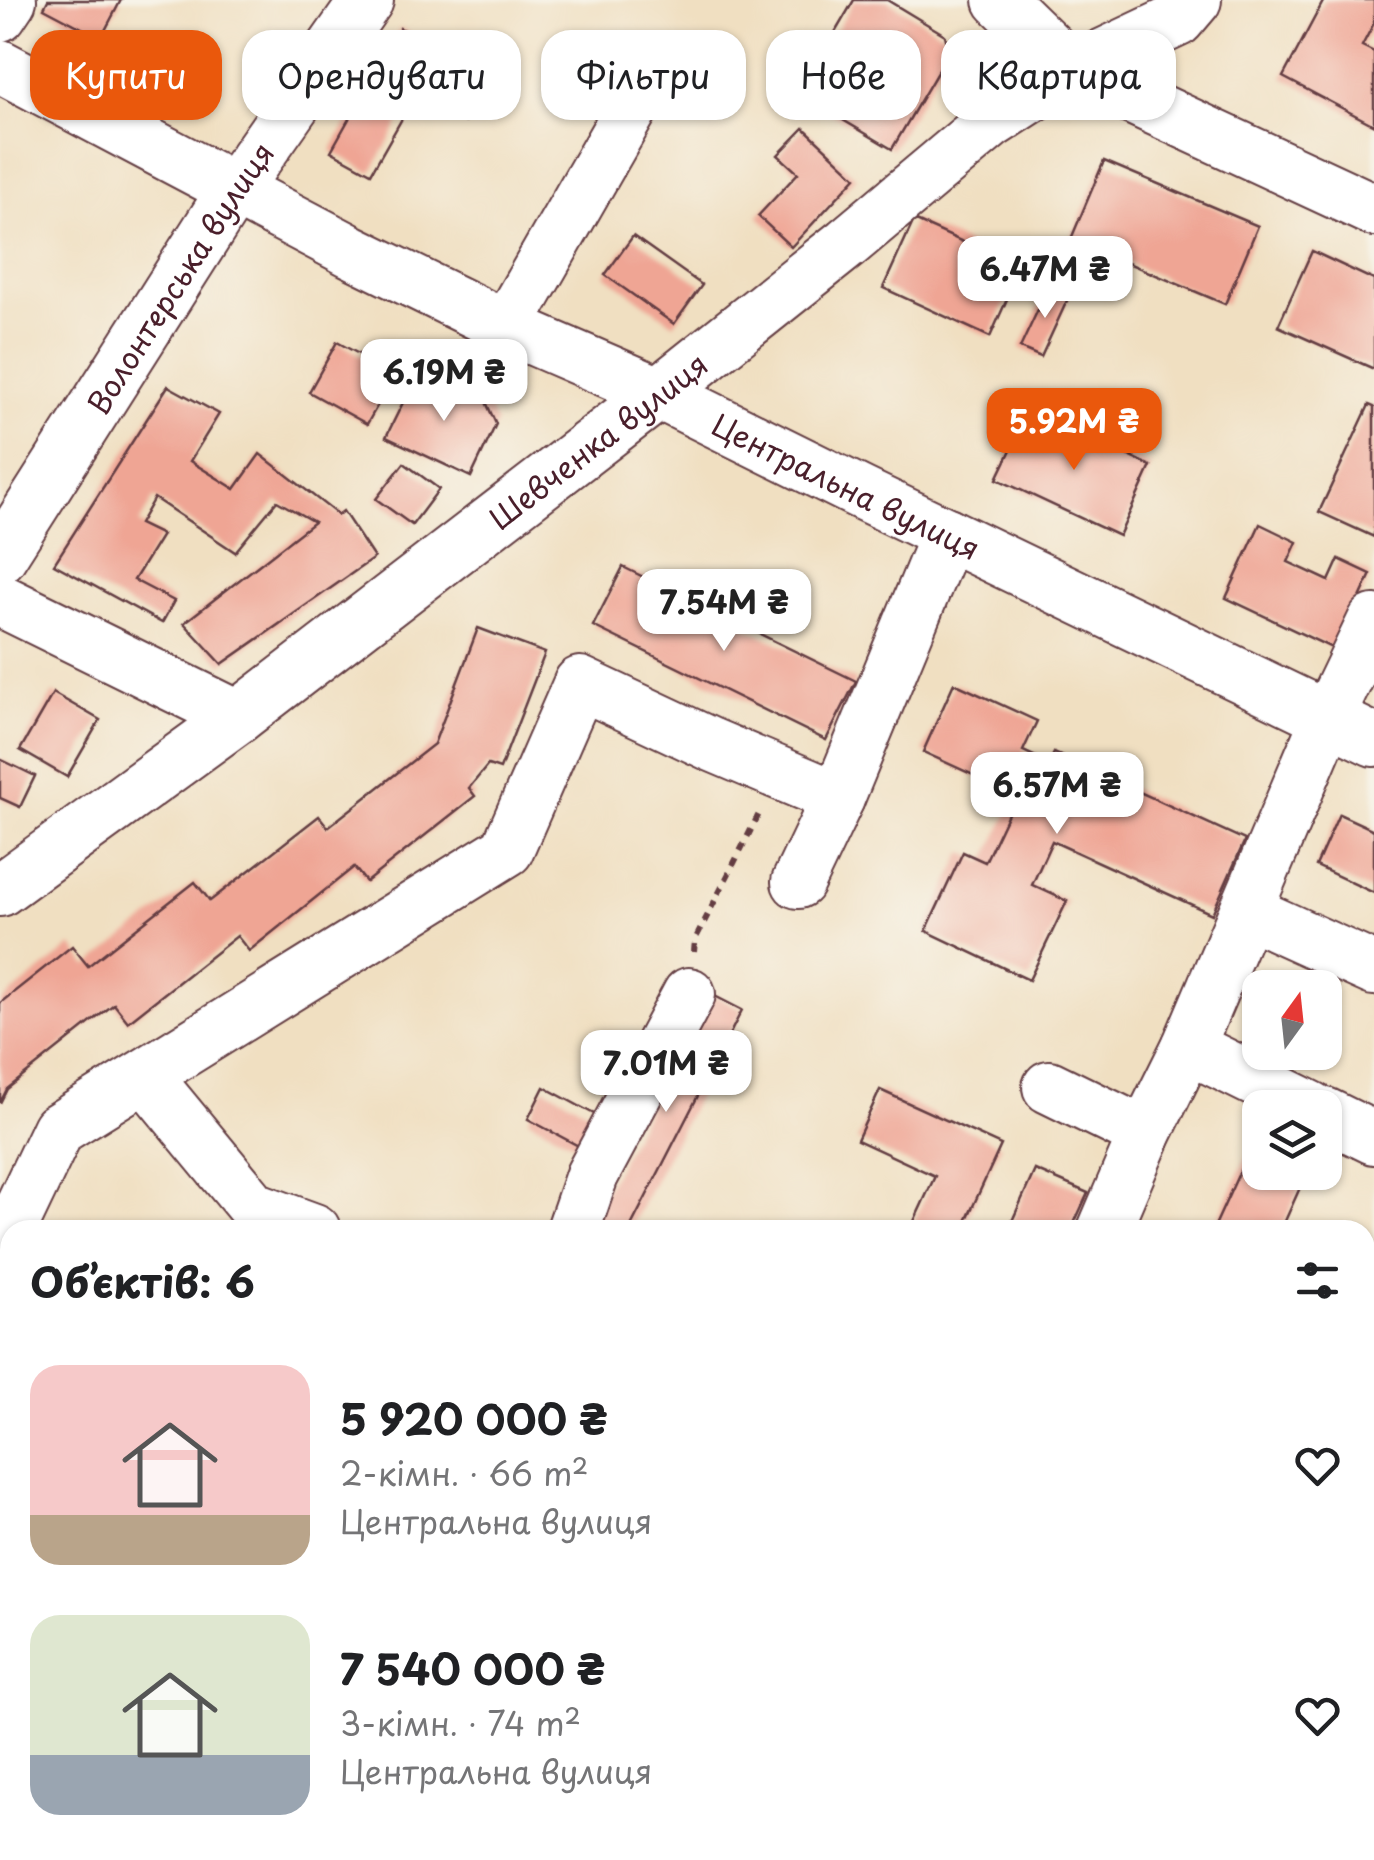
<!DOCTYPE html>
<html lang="uk">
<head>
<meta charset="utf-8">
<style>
  body { margin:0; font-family:"Playpen Sans",sans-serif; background:#f2f2f2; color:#202124; height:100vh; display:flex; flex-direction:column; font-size:38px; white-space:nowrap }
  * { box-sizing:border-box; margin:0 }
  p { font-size:32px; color:#757577 }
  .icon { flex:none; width:55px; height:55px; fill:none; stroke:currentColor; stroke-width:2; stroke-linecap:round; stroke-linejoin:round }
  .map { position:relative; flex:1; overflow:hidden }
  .sheet { position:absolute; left:0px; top:1220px; width:1375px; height:640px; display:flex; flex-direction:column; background:#fff; border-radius:30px 30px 0 0; box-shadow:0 2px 8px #0004 }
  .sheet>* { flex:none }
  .banner { position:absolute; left:30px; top:30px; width:1315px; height:90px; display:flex; gap:20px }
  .needle { width:65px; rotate:15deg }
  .fabs { position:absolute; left:1242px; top:970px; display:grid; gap:20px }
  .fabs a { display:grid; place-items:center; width:100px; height:100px; border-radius:20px; background:#fff; box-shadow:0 2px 8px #0004; font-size:50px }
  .price { position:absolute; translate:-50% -85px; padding:0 22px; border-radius:20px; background:#fff; color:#222; font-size:32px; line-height:65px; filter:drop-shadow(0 2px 5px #0008) }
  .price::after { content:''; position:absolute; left:50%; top:60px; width:30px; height:22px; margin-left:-15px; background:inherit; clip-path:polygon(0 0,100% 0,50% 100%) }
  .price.current { background:#ea580c; color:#fff }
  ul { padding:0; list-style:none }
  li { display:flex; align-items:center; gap:30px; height:250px; padding:0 30px }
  li span { display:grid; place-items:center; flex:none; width:280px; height:200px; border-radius:30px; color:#555 }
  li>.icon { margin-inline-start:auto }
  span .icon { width:120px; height:120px; fill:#fffc; stroke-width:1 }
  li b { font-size:42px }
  h2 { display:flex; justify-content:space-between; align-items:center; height:120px; padding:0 30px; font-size:42px }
  .chip { padding:0 35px; border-radius:30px; background:#fff; box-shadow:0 2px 8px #0004; font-size:35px; line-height:90px }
  .chip.current { background:#ea580c; color:#fff }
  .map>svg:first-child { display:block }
</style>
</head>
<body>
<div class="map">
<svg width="1374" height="1860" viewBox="0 0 1374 1860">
  <rect width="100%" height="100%" fill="#f7f3e8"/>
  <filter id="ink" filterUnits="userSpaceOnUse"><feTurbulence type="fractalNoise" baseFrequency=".01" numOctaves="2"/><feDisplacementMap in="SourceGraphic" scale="20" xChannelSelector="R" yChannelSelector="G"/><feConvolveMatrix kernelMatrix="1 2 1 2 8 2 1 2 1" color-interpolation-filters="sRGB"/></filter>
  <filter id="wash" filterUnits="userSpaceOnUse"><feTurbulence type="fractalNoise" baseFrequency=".0048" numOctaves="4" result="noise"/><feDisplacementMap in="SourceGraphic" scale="40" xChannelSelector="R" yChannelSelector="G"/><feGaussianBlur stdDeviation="2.25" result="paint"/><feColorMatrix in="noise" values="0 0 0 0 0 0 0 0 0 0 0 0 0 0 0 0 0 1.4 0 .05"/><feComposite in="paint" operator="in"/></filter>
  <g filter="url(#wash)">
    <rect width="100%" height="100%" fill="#f0dfc1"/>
    <g id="blocks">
      <!-- building -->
      <g fill="#efa594">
        <path d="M48,0H121L101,38L44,8Z"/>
        <path d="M854,0H887L945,35L949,52L892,149L799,94Z"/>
        <path d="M1324,0H1374V23L1362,46L1374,52V125L1283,77Z"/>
        <path d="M400,28L490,79L465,122L416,94L371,173L331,151Z"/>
        <path d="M804,128L856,177L791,247L758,216L798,173L778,155Z"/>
        <path d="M1104,161L1258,226L1225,304L1071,239Z"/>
        <path d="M914,220L1021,268L990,337L883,288Z"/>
        <path d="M633,236L702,285L674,324L605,275Z"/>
        <path d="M1312,251L1374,280V369L1278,326Z"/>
        <path d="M1050,284L1070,294L1041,357L1020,348Z"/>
        <path d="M337,342L395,374L367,424L309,392Z"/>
        <path d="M419,370L486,402L496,424L471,477L386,437Z"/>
        <path d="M168,386L219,414L190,461L235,489L260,454L338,515L343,511L374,558L222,664L184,623L314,522L277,501L235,552L154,498L139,524L162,535L134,580L174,601L162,623L54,564Z"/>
        <path d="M1369,405L1374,407V537L1319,512Z"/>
        <path d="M1030,410L1151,466L1119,536L997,479Z"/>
        <path d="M404,463L439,489L412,525L376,499Z"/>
        <path d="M1260,524L1297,542L1288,562L1329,581L1339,559L1371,574L1336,650L1226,598Z"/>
        <path d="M623,567L856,681L826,740L593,626Z"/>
        <path d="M478,628L545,653L500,769L488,765L469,788L475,796L366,882L354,867L249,951L237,936L128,1022L114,1004L7,1089L0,1103V1003L72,946L88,966L195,882L210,901L319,816L328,827L434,744Z"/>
        <path d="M954,683L1037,721L1023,751L1049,763L1054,753L1245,840L1212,914L1052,841L1032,885L1067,901L1029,980L926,931L963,852L985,862L1020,788L1007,782L1004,789L923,752Z"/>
        <path d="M53,693L100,720L67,777L20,750Z"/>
        <path d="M0,759L35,776L20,807L0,798Z"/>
        <path d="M1339,814L1374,830V893L1316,866Z"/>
        <path d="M707,992L742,1010L629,1230H585Z"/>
        <path d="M544,1087L605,1120L588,1151L528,1119Z"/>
        <path d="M880,1090L1001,1145L962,1230H910L935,1176L857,1140Z"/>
        <path d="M1260,1127V1172H1307L1281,1230H1213Z"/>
        <path d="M1035,1170L1088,1193L1071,1230H1008Z"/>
        <path d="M0,1391L10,1396V1470L0,1466Z"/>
        <path d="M1365,1612L1374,1616V1644L1365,1664Z"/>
        <path d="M182,1850H243L247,1852L243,1860H177Z"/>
        <path d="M611,1850H669L664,1860H633Z"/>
        <path d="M769,1850H843L863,1860H765Z"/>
      </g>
    </g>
  </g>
  <g filter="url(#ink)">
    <use href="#blocks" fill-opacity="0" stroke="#633c42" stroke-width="2.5"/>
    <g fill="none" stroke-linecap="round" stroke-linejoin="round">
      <!-- minor casing -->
      <g stroke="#633c42" stroke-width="56">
        <g id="minor">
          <path d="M1000,0L1072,70L1374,210"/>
          <path d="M0,15L10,0"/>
          <path id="s1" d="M0,66L351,251L506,327L659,393L861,493L1374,740"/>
          <path d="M506,327L638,97"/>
          <path id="s2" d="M0,557L235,188L367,0"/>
          <path d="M0,600L238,717"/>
          <path d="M798,882L838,798L947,534"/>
          <path id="s3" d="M0,890L238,717L659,393L847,243L990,123L1072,70L1178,20L1195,0"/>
          <path d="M1246,911L1374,969"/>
          <path d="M1188,1047L1312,1108"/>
          <path d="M145,1076L254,1208L314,1230"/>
          <path d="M1049,1087L1145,1134"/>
          <path d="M1325,1114L1374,1138"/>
          <path d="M10,1230L58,1129L507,850L580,683L710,744L838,798"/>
          <path d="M573,1230L592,1175L689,994"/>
          <path d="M1104,1230L1145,1134L1188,1047L1328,717L1374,621"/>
          <path d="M0,1308L10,1312"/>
          <path d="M0,1635L10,1640"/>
          <path d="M420,1850L440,1860"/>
          <path d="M300,1860L305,1850"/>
        </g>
      </g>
      <!-- path -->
      <g stroke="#633c42" stroke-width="6" stroke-dasharray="8 8" stroke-linecap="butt">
        <path d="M694,952L695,940L761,810"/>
        <path d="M1365,1469L1374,1449"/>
        <path d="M1365,1562L1374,1566"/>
        <path d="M551,1850L573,1860"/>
        <path d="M1218,1850L1239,1860"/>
        <path d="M710,1860L717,1850"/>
      </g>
      <!-- minor -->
      <use href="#minor" stroke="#fff" stroke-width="52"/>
    </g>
  </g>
  <g text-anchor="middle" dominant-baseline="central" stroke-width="8" stroke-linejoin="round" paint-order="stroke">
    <!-- street labels -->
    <g font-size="30" fill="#4a1f2b" stroke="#f7f3e8">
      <text stroke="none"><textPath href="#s2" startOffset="332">Волонтерська вулиця</textPath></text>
      <text stroke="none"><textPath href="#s3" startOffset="748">Шевченка вулиця</textPath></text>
      <text stroke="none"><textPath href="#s1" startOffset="945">Центральна вулиця</textPath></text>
    </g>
  </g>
</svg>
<div class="fabs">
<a><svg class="needle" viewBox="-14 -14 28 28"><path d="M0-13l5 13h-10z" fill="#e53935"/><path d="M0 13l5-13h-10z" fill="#757577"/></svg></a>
<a><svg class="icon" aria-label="layers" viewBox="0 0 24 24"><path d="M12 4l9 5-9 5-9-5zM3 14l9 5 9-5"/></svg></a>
</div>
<b class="price" style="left:1045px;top:321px">6.47M ₴</b>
<b class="price" style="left:444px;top:424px">6.19M ₴</b>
<b class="price current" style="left:1074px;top:473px">5.92M ₴</b>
<b class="price" style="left:724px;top:654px">7.54M ₴</b>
<b class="price" style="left:1057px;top:837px">6.57M ₴</b>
<b class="price" style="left:666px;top:1115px">7.01M ₴</b>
<div class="banner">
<a class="chip current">Купити</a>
<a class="chip">Орендувати</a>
<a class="chip">Фільтри</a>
<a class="chip">Нове</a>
<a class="chip">Квартира</a>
</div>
<section class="sheet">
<h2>Об’єктів: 6<svg class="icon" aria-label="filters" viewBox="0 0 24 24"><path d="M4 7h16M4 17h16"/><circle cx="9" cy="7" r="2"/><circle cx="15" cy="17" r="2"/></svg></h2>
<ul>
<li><span style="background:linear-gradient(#f6c9c9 75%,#b9a48a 0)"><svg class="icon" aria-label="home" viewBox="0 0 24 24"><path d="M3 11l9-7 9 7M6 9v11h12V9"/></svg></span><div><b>5 920 000 ₴</b><p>2-кімн. · 66 m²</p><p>Центральна вулиця</p></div><svg class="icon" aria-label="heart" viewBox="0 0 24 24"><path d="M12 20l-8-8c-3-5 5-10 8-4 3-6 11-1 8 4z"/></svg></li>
<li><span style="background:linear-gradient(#dfe7d0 70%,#9aa5b1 0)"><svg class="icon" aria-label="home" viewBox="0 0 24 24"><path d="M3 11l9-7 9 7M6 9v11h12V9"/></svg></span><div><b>7 540 000 ₴</b><p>3-кімн. · 74 m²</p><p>Центральна вулиця</p></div><svg class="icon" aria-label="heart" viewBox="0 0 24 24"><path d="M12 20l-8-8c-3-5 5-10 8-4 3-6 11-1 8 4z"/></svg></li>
</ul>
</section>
</div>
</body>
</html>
